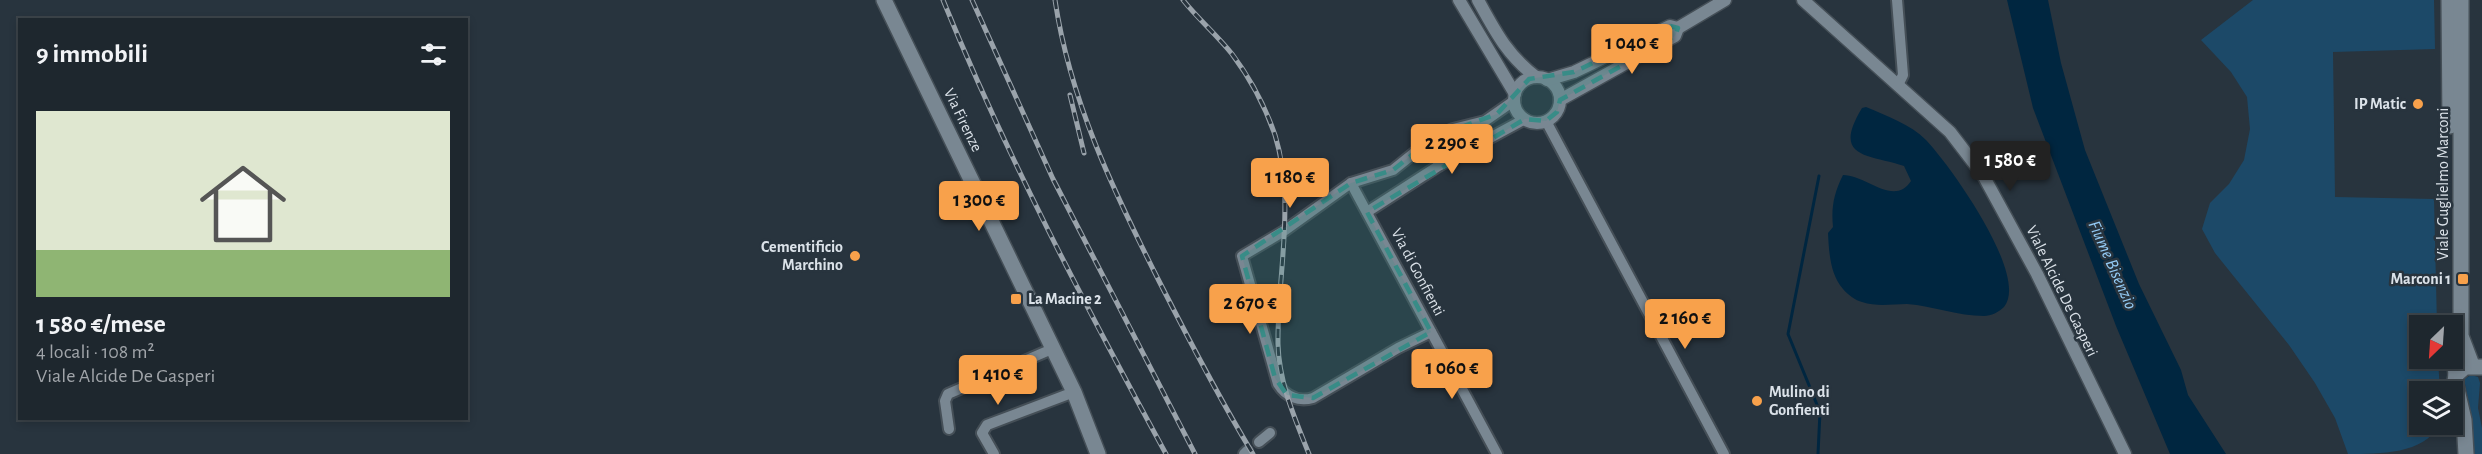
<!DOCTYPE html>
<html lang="it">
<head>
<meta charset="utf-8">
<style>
  body { margin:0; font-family:"Alegreya Sans",sans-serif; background:#2b333a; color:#f1f3f6; height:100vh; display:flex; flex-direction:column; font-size:22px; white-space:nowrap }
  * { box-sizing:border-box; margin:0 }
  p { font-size:20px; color:#a1a5aa }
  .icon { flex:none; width:33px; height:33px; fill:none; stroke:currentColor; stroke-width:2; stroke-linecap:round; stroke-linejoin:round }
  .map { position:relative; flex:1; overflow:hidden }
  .panel { position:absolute; left:18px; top:18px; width:450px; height:402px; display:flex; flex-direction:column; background:#1e272e; border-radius:0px; box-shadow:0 3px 9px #0003,0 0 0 2px #3c444a }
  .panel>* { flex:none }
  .needle { width:39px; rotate:205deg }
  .fabs { position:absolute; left:2409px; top:315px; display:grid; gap:12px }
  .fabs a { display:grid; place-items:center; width:54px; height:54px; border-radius:0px; background:#1e272e; box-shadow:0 3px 9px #0003,0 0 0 2px #3c444a; font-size:30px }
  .price { position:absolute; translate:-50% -51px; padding:0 14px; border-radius:6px; background:#f8a14b; color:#111; font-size:20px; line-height:39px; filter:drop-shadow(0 2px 3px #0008) }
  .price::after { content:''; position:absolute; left:50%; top:36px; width:18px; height:14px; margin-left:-9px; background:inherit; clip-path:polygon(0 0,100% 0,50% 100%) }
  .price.current { background:#222; color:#fff }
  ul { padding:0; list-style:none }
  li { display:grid; align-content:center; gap:12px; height:318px; padding:0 18px }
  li+li { border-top:2px solid #3c444a }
  li span { display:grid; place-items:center; height:186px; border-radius:0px; color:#555 }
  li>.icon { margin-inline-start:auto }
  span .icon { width:108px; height:108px; fill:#fffc; stroke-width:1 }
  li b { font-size:26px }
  h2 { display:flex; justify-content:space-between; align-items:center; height:72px; padding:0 18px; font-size:26px }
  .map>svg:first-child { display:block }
</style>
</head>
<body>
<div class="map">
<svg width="2482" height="454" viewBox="0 0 2482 454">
  <rect width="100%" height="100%" fill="#28343e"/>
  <!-- green -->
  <g fill="#1c4968">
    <path d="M2253,0H2434L2435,49L2333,52L2335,197L2434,199L2437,325L2420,326V358L2438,359L2440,391L2420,392V424L2439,425C2424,454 2380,454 2348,454L2335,418L2315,383L2289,345L2215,253L2202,229L2210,203L2229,184L2244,160L2250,129L2247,97L2231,72L2201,40Z"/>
    <path d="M2471,375L2478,377L2480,383L2478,408L2482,428V454H2473V452L2472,419L2464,379Z"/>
  </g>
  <!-- water -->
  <g fill="#002640">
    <path d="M2007,0H2048L2061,63L2085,150L2139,284L2181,370L2188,395L2226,454H2170L2116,326L2033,108Z"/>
    <path d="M1866,107C1887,116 1910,124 1926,140C1949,164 2030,276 2004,307C1999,312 1991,316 1984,316C1958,316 1933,306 1907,304C1892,304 1877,307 1862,302C1856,301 1847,294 1843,289C1830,274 1829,252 1828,233L1833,227C1831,207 1834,193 1843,175C1866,175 1894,207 1911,181L1904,166C1869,154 1831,159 1862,108Z"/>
  </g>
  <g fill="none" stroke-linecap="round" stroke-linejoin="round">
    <!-- stream -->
    <path stroke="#002640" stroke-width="3" d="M1818,454L1820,412L1788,334L1819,176"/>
    <!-- minor casing -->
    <g stroke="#454f57" stroke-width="14">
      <g id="minor">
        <path d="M1897,0L1903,75L1898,85"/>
        <path d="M1546,121L1724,454"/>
        <path d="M1434,137V154L1440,165"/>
        <path d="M1351,183L1284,231L1242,256L1278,384C1286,397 1299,402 1313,398L1398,348L1431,332"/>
        <path d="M1367,212L1440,165L1525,119"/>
        <path d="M949,429L945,401L948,394L1052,349"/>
        <path d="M1259,442L1270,433"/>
        <path d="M994,454L982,433L987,425L1074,392"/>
        <path d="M1244,454L1247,451"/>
        <path d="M1497,454L1351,183L1393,170L1434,137L1453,129L1485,121L1515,100"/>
      </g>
    </g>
    <!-- tertiary casing -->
    <g stroke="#454f57" stroke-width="15">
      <g id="tertiary">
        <path d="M1459,0L1515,94"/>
        <path d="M1478,0C1495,31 1507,55 1536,77"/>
        <path d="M1803,0L1950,132L1983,175L2037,274L2125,454"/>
        <circle cx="1537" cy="100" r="23"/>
        <path d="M1547,80L1574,72L1670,26L1678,28"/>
        <path d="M1560,100L1675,36L1678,28L1725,0"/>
      </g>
    </g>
    <!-- secondary casing -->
    <g stroke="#454f57" stroke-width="18">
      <g id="secondary">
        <path d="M884,0L1074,392L1098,454"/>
        <path d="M2449,0L2450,126"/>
        <path d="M2461,0V336L2472,365"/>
        <path d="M2452,335L2456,375"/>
        <path d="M2466,454L2464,420L2455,381L2456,375L2465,367H2482"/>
      </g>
    </g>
    <!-- minor -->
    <use href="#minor" stroke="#798792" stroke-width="10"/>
    <!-- tertiary -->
    <use href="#tertiary" stroke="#798792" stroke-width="12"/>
    <!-- secondary -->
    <use href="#secondary" stroke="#798792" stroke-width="15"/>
    <!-- rail casing -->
    <g stroke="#9aa3ab" stroke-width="5">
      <g id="rail">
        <path d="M943,0C1007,157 1085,305 1166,454"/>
        <path d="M972,0L1053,179L1195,454"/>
        <path d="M1055,0C1070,101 1114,192 1159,281C1189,340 1219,398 1253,454"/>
        <path d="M1183,0C1198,19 1217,35 1232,54C1250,78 1265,106 1275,135C1296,203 1277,275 1278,344C1279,383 1295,419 1309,454"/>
        <path d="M1070,95L1084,153"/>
      </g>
    </g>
    <!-- rail -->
    <use href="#rail" stroke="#28343e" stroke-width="3" stroke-dasharray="9" stroke-linecap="butt"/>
  </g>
  <!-- marked area -->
  <path fill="#388c87" fill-opacity="0.2" stroke="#388c87" stroke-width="4.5" stroke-dasharray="12 8" stroke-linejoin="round" d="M1670,26L1678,28L1675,36L1560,100L1557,112L1546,121L1525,119L1367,212L1431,332L1313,398L1287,395L1275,378L1242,256L1351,183L1393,170L1434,137L1497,114L1529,79L1574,72Z"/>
  <!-- markers -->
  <g fill="#f8a14b" stroke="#28343e" stroke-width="2">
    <circle cx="2418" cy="104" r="6"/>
    <circle cx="855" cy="256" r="6"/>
    <rect x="2457" y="273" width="12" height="12" rx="3"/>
    <rect x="1010" y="293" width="12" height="12" rx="3"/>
    <circle cx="1757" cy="401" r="6"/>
  </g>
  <g text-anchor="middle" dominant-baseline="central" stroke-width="5" stroke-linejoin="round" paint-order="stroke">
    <!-- poi labels -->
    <g font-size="16" font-weight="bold" fill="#dbe2e9" stroke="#28343e" text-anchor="end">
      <text x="2406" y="104">IP Matic</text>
      <text x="843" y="247">Cementificio<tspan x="843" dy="18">Marchino</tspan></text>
      <text x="2451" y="279">Marconi 1</text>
      <text x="1028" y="299" text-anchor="start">La Macine 2</text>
      <text x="1769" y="392" text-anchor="start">Mulino di<tspan x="1769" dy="18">Gonfienti</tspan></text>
    </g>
    <!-- street labels -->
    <g font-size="16" fill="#dbe2e9" stroke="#28343e">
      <text transform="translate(963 120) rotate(64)">Via Firenze</text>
      <text transform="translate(2443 184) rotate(-90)">Viale Guglielmo Marconi</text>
      <text transform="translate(1418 272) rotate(62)">Via di Gonfienti</text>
      <text transform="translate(2062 291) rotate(64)">Viale Alcide De Gasperi</text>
    </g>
    <!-- water labels -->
    <g font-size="18" font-style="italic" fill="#94cbf5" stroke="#28343e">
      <text transform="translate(2112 265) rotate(66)">Fiume Bisenzio</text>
    </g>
  </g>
</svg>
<div class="fabs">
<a><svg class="needle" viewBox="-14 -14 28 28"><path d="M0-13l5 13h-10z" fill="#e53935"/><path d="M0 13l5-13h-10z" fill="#a1a5aa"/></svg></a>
<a><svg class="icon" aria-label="layers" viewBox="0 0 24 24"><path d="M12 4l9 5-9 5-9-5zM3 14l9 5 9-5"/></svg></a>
</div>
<b class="price" style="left:1632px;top:75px">1 040 €</b>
<b class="price" style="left:1452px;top:175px">2 290 €</b>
<b class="price current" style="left:2010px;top:192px">1 580 €</b>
<b class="price" style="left:1290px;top:209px">1 180 €</b>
<b class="price" style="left:979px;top:232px">1 300 €</b>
<b class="price" style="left:1250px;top:335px">2 670 €</b>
<b class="price" style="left:1685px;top:350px">2 160 €</b>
<b class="price" style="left:1452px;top:400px">1 060 €</b>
<b class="price" style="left:998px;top:406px">1 410 €</b>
<section class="panel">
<h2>9 immobili<svg class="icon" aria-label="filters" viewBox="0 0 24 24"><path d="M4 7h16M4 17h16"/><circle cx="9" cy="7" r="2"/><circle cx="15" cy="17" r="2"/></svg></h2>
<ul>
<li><span style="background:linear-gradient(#dfe7d0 75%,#8fb573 0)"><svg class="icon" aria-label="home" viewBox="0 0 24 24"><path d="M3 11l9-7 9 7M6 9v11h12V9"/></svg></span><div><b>1 580 €/mese</b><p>4 locali · 108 m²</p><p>Viale Alcide De Gasperi</p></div></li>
</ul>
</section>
</div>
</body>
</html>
